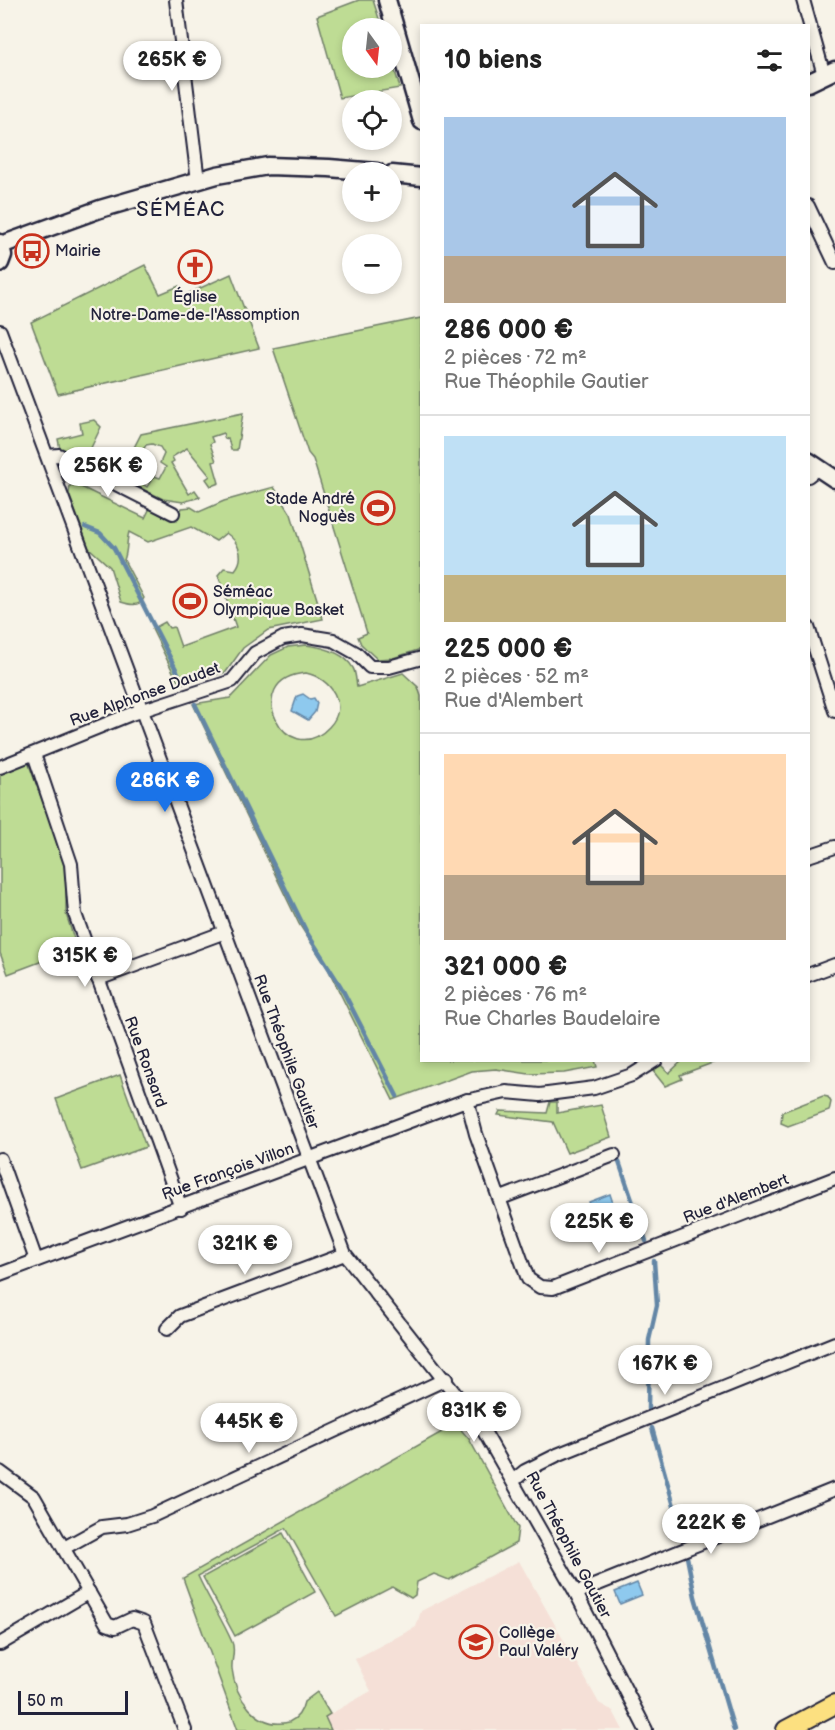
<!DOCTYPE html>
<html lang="fr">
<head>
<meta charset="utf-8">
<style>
  body { margin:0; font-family:"Balsamiq Sans",sans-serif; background:#f6f6f6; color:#222; height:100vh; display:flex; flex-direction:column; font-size:22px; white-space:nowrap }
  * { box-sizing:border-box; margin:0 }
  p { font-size:20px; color:#767676 }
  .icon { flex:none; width:33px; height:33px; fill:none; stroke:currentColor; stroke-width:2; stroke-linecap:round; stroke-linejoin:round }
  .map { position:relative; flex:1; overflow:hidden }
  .details { position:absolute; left:420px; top:24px; width:390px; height:1038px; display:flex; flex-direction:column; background:#fff; border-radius:0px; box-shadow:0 3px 9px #0003 }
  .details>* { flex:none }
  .needle { width:39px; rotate:165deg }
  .fabs { position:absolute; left:342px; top:18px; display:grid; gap:12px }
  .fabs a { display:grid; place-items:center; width:60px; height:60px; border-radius:50%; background:#fff; box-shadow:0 3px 9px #0003; font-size:30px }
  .scale { position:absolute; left:18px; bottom:15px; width:110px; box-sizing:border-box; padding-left:6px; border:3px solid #22223b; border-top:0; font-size:16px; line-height:21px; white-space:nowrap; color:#22223b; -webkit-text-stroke:4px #f7f3e8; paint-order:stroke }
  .price { position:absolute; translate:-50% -51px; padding:0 14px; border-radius:21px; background:#fff; color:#222; font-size:20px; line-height:39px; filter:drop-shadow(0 2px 3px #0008) }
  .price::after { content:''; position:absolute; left:50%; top:36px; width:18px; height:14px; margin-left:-9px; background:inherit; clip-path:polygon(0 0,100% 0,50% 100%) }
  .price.on { background:#1a73e8; color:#fff }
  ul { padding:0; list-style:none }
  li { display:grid; align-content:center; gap:12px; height:318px; padding:0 24px }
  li+li { border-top:2px solid #e0e0e0 }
  li span { display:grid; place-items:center; height:186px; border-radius:0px; color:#555 }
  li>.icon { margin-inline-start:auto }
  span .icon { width:108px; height:108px; fill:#fffc; stroke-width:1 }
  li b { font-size:26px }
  h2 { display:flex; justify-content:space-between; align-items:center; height:72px; padding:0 24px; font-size:26px }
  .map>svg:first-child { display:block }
</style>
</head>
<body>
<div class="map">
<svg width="835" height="1730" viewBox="0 0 835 1730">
  <rect width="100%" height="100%" fill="#f7f3e8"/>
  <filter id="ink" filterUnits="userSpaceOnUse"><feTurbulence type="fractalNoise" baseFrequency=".0167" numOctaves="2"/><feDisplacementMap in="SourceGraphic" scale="12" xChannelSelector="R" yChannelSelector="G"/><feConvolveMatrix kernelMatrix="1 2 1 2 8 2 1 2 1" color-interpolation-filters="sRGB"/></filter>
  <g filter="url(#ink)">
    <!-- built -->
    <path fill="#f5e0d7" d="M519,1561L599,1703L613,1711L623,1730H331L325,1717L371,1691L355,1659L416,1627L421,1611Z"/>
    <!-- green -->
    <g fill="#bedc94" stroke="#707f68" stroke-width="1.5" fill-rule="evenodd">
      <path d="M359,0H373L382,28H352V68H392V61L400,88L340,98L317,16Z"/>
      <path d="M145,265L160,294L179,286L183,296L231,274L259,348L58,394L31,322Z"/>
      <path d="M421,318V649L393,658L377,659L361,644L358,637L367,633L313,459L308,453L273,348Z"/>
      <path d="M243,413L237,450H231L228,438L225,439L223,433L211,437L213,442L210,444L216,461L213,462L219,483L211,486L206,479L210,476L187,448L172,457L174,461L171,463L189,494L195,490L200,497L183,502L163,499L60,449L58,439L82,433L80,423L94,420L101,427L89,452L124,467L141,434ZM152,444L160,447L164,454L160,463L166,467L160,478L154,476L147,487L129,473L146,445Z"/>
      <path d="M77,485L145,518L150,508L177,521L182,508L191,507L199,512L224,501L274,487L291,514L323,619L268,630L243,648L226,672L179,684L152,629L165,622L169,628L174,627L181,647L236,627L218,575L224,568L235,570C246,557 238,541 226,533L216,541L191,527L148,542L129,532C126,542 128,550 124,560L144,598C140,607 130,605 121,602L110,567L89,548L69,494L70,486Z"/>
      <path d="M306,645C322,647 344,652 353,668C356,673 356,682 357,687L403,673L418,687L421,696L422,1060H595L597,1067L564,1073L529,1074L496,1069L472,1071L393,1100L328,969L299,924L193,704L230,698L271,655L288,647ZM306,673C330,678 350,705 329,727C286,773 238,678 306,673Z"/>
      <path d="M28,762L66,864V914L77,948L8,974L0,953V774Z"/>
      <path d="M683,1060H718V1061L680,1075L682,1079L665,1086L653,1071L660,1064L669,1073Z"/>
      <path d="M120,1075L146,1147L82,1170L56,1099Z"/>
      <path d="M823,1096L828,1097L831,1102L829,1111L788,1126L781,1123L782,1112Z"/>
      <path d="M550,1102H557V1113L601,1105L611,1137L567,1153L553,1122L498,1115L500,1111L547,1113Z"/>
      <path d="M456,1424L469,1439L518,1528L516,1543L449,1580L434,1574L417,1582L415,1595L411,1598L392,1587L336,1616L286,1528L198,1576C208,1598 222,1619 232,1642C236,1650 231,1660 232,1669C235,1696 256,1730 289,1722C298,1718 302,1712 304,1702L317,1692L330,1714L325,1717L331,1730H238L183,1578Z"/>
      <path d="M283,1533L315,1592L235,1636L203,1577Z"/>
    </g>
    <!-- water -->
    <g fill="#8ec9ee" stroke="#6386a6" stroke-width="1.5">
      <path d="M303,694L310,699L314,698L317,703L315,712L308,720L292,711L297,696Z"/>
      <path d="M610,1194L614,1206L593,1214L589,1202Z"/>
      <path d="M637,1583L642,1595L620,1604L615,1592Z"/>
    </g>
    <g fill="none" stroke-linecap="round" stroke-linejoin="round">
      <!-- stream -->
      <g stroke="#6386a6" stroke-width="4.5">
        <path d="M85,527L100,533L114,548L181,679"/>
        <path d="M195,704L307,933L341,987L397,1096"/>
        <path d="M619,1162L646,1241"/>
        <path d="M648,1409L649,1340L657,1305L654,1261"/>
        <path d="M652,1428L683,1538"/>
        <path d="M687,1557L695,1597L734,1730"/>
      </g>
      <!-- street casing -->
      <g stroke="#22223b" stroke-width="16">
        <g id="street">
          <path d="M176,0L198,181"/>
          <path d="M803,0L824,75"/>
          <path d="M808,206L835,263"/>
          <path d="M0,331L345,1254L482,1428L576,1593L646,1730"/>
          <path d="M48,456L59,455L173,513"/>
          <path d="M808,476L818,468"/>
          <path d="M808,627L835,711"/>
          <path d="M34,754L71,864L75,914L181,1208"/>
          <path d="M0,767L131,714L232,681L255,653L283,638L302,635L333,640L356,653L370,667H389L422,658"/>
          <path d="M808,856L835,847"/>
          <path d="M808,975L835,965"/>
          <path d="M98,979L225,932"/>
          <path d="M467,1100L476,1134L528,1279L540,1287L553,1288L835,1178"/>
          <path d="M0,1159L36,1260"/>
          <path d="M501,1198L614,1155"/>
          <path d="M0,1274L461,1102L506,1092L540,1095L594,1088L632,1075L656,1060"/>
          <path d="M167,1329L180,1316L345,1254"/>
          <path d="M0,1472L34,1497L107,1624L115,1627L132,1619L144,1623L185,1730"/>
          <path d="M514,1480L525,1471L557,1455L835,1343"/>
          <path d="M64,1548L102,1527L127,1524L152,1516L446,1379"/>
          <path d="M576,1593L835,1489"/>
          <path d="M0,1644L89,1592"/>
        </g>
      </g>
      <!-- secondary casing -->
      <g stroke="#22223b" stroke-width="21">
        <g id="secondary">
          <path d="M387,0L422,121"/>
          <path d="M808,83L835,70"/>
          <path d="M392,174L422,177"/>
          <path d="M0,243L3,255L0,263"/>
          <path d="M1,245L100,209L217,175L268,166L329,168L377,172"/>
          <path d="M808,461L835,479"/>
        </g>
      </g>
      <!-- primary casing -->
      <g stroke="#22223b" stroke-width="22">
        <path id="primary" d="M786,1730L835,1704"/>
      </g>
      <!-- street -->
      <use href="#street" stroke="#f7f3e8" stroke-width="12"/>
      <!-- secondary -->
      <use href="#secondary" stroke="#f7f3e8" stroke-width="16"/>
      <!-- primary -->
      <use href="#primary" stroke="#fce080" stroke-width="18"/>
    </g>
  </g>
  <!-- icons -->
  <defs>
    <g id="bus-ring" transform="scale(1.725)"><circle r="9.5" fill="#f7f3e8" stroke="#c8321e" stroke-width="1.5"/><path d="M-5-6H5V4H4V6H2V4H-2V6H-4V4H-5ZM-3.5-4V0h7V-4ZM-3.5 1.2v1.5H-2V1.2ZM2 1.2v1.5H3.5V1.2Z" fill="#c8321e"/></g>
    <g id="church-ring" transform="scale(1.725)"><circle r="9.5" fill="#f7f3e8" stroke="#c8321e" stroke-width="1.5"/><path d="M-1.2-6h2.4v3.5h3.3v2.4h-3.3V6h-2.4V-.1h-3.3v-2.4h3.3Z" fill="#c8321e"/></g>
    <g id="stadium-ring" transform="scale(1.725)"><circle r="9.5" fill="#f7f3e8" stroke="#c8321e" stroke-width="1.5"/><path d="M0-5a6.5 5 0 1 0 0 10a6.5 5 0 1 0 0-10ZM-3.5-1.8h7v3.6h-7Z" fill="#c8321e"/></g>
    <g id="school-ring" transform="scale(1.725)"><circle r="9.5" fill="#f7f3e8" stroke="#c8321e" stroke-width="1.5"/><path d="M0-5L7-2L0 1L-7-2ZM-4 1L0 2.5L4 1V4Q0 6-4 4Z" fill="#c8321e"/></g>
  </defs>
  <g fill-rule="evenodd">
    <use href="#bus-ring" x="32" y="251"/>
    <use href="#church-ring" x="195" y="267"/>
    <use href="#stadium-ring" x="378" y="508"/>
    <use href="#stadium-ring" x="190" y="601"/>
    <use href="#school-ring" x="476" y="1642"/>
  </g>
  <g text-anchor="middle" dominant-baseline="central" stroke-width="4.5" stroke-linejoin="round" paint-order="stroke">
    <!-- poi labels -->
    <g font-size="16" fill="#22223b" stroke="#f7f3e8" text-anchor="start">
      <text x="55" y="251">Mairie</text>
      <text x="195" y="297" text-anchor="middle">Église<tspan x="195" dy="18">Notre-Dame-de-l'Assomption</tspan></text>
      <text x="355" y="499" text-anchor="end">Stade André<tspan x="355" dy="18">Noguès</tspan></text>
      <text x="213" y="592">Séméac<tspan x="213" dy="18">Olympique Basket</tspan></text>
      <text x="499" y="1633">Collège<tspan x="499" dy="18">Paul Valéry</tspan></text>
    </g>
    <!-- street labels -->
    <g font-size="16" fill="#22223b" stroke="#f7f3e8">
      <text transform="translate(145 695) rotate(-20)">Rue Alphonse Daudet</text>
      <text transform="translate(286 1052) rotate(70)">Rue Théophile Gautier</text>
      <text transform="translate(145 1062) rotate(70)">Rue Ronsard</text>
      <text transform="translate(228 1172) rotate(-20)">Rue François Villon</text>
      <text transform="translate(736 1199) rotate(-21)">Rue d'Alembert</text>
      <text transform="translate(568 1545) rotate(62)">Rue Théophile Gautier</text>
    </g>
    <!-- quarter labels -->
    <g font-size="20" letter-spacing="1.5" fill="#22223b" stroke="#f7f3e8">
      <text x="181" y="210">SÉMÉAC</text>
    </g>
  </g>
</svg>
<div class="fabs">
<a><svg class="needle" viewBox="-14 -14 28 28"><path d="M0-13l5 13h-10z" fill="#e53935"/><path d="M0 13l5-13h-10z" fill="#767676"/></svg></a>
<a><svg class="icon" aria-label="locate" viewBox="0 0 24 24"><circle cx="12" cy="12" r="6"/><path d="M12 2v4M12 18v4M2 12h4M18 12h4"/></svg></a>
<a>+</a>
<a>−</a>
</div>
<div class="scale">50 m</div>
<b class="price" style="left:172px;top:92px">265K €</b>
<b class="price" style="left:108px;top:498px">256K €</b>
<b class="price on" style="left:165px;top:813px">286K €</b>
<b class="price" style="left:85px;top:988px">315K €</b>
<b class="price" style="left:599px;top:1254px">225K €</b>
<b class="price" style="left:245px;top:1276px">321K €</b>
<b class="price" style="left:665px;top:1396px">167K €</b>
<b class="price" style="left:474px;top:1443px">831K €</b>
<b class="price" style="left:249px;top:1454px">445K €</b>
<b class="price" style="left:711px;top:1555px">222K €</b>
<section class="details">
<h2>10 biens<svg class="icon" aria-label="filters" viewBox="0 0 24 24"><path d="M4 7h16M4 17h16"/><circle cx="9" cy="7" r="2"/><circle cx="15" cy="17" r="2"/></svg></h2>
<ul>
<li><span style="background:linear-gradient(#a9c7e8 75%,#b9a48a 0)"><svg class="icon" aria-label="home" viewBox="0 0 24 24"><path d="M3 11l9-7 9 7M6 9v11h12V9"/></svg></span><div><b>286 000 €</b><p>2 pièces · 72 m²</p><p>Rue Théophile Gautier</p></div></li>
<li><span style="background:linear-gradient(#bfe0f5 75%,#c2b280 0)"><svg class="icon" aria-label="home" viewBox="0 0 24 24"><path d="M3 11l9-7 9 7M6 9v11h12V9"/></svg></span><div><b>225 000 €</b><p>2 pièces · 52 m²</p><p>Rue d'Alembert</p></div></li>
<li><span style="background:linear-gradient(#ffd9b3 65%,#b9a48a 0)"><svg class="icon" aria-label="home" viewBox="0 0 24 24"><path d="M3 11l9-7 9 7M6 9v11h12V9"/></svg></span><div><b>321 000 €</b><p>2 pièces · 76 m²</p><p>Rue Charles Baudelaire</p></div></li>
</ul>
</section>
</div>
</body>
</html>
